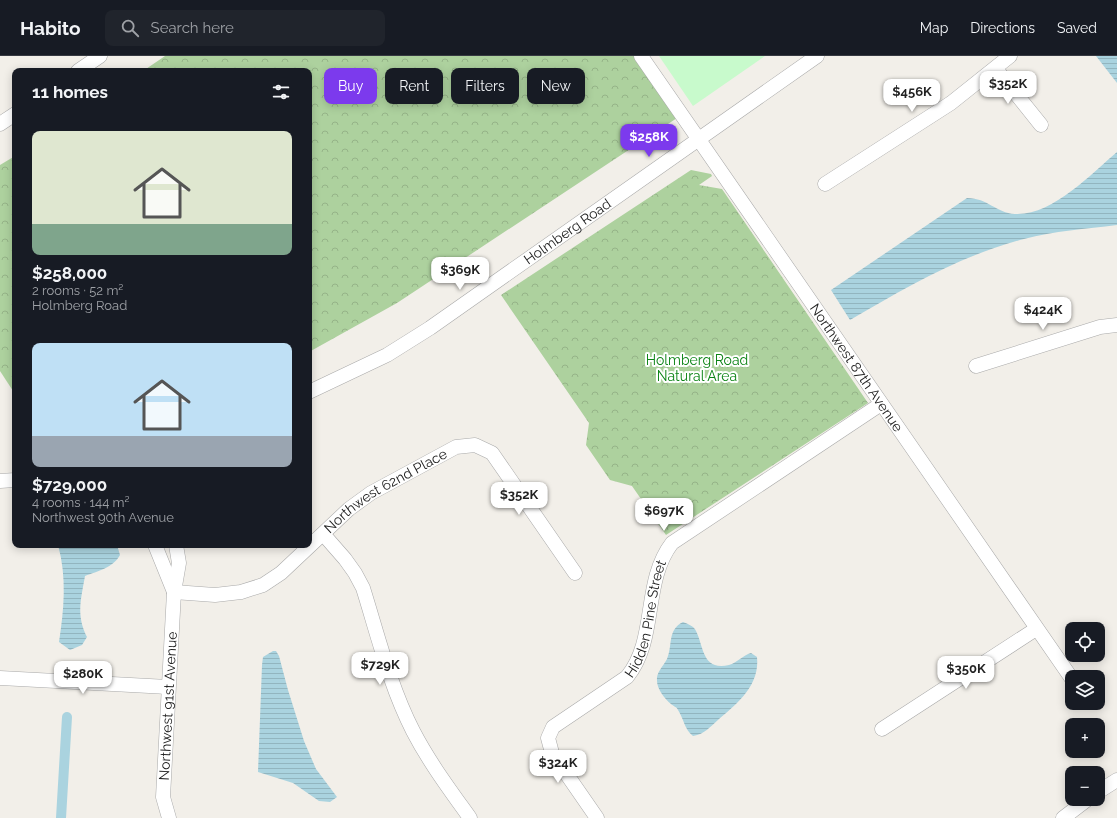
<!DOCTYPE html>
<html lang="en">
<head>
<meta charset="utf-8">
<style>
  body { margin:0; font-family:Raleway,sans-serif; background:#20242c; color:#f1f3f6; height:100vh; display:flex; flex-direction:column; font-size:15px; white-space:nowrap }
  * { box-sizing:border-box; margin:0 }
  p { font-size:13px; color:#9ea1a6 }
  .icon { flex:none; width:22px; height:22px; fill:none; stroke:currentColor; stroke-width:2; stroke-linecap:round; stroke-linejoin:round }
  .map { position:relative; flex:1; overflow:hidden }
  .sheet { position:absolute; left:12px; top:12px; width:300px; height:480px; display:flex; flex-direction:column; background:#171b24; border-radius:8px; box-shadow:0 2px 10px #0003 }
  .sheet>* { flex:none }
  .top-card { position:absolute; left:324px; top:12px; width:380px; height:36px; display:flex; gap:8px }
  .fabs { position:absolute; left:1065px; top:566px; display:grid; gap:8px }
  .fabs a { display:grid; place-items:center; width:40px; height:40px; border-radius:8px; background:#171b24; box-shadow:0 2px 10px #0003; font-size:20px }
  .price { position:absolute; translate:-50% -34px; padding:0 9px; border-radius:8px; background:#fff; color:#222; font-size:13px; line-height:26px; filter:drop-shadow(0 1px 2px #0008) }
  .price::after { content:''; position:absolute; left:50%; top:24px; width:12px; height:9px; margin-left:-6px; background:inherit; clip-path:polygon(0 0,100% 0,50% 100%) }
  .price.on { background:#7c3aed; color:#fff }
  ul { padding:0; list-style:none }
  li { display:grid; align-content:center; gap:8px; height:212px; padding:0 20px }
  li span { display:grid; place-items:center; height:124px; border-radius:8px; color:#555 }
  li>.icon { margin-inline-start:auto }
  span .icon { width:72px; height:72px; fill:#fffc; stroke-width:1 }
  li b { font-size:17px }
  h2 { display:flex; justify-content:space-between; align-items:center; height:48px; padding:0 20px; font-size:17px }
  .chip { padding:0 14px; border-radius:8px; background:#171b24; box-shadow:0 2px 10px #0003; font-size:14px; line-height:36px }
  .chip.on { background:#7c3aed; color:#fff }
  header { display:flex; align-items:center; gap:24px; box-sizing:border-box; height:56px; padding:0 20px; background:#171b24; border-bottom:1px solid #363941 }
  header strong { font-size:19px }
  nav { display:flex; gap:22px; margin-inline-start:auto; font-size:14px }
  .search { width:280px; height:36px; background:#20242c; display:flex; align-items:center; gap:10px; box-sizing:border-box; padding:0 14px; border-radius:8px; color:#9ea1a6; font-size:15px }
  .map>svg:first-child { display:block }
</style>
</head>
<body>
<header>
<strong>Habito</strong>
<div class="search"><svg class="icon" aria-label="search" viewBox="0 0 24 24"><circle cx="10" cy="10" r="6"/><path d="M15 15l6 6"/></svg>Search here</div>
<nav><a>Map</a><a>Directions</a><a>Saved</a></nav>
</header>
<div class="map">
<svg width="1117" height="762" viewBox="0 0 1117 762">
  <defs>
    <pattern id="forest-crowns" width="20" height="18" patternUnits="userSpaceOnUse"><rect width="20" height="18" fill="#add19e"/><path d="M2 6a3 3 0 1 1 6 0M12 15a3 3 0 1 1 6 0" fill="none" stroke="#95b388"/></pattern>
    <pattern id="water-rules" width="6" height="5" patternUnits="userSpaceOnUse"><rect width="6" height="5" fill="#aad3df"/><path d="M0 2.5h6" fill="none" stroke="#92b5bf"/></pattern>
  </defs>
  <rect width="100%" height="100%" fill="#f2efe9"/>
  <!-- forest -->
  <g fill="url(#forest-crowns)">
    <path d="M165,0H635L677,62L397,247L309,296V15H143Z"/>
    <path d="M15,100V338L0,315V109Z"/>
    <path d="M691,114L711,118L712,120L699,129L722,133L868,347L666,479L632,430L610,424L586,389L589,367L501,239Z"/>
  </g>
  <!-- park -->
  <path fill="#c8facc" d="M659,0H765L693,50Z"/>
  <!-- water -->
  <g fill="url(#water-rules)">
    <path d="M1096,0H1117V27Z"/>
    <path d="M1117,96V169C1086,173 1054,175 1024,183C959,200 907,231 850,264L831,234L967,142C988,142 996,157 1015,158C1052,160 1091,118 1117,96Z"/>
    <path d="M58,489H117L120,499C113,512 98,515 85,520C81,543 76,559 87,581L82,589L70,594L59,586C64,554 67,521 58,489Z"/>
    <path d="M683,566C688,568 694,570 696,575C704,591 702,615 729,609C737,607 743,599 751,597L757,601C760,629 738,647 719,663C710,671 705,678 693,680C684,673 684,663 678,654C677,651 673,650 671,648C665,643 657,633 657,625C656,616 663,611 667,603C673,589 667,574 683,566Z"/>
    <path d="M273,595H276L279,600L288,634L304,685L316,713L337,741L330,746L319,745L293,727L258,716L262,609L263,601Z"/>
  </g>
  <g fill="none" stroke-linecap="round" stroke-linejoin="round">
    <!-- canal -->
    <path stroke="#aad3df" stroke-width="10" d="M61,762L67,661"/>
    <!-- minor casing -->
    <g stroke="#a9a9a9" stroke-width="15">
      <g id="minor">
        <path id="s1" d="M641,0L1072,623"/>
        <path d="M996,13L1041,69"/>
        <path d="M78,15L100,0"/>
        <path d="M0,68L15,58"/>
        <path d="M825,128L951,47L1010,0"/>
        <path d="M976,310L1100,271L1117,269"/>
        <path id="s2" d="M309,336L387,299L430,272L817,0"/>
        <path d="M0,425L15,424"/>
        <path d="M324,479L345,503L355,517L363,532C378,580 390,630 413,675C429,706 450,734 470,762"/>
        <path d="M155,489L174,536"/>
        <path id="s3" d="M174,536L215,539L241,536L263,529L281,517L349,453L371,437L456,391L475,389L492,397L575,517"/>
        <path d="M0,622L168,631"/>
        <path d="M882,673L1036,573"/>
        <path d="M1098,736L1117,724"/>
        <path id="s4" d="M169,762L163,741L174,536L179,507L176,489"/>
        <path id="s5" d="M597,762L552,697L548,682L553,671L627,621C658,583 642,526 672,487L881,348"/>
        <path d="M1063,762L1088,743"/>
      </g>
    </g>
    <!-- minor -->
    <use href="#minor" stroke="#fff" stroke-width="14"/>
  </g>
  <g text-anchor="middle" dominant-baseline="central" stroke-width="4" stroke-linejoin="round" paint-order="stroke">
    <!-- street labels -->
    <g font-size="14" fill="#222" stroke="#fff">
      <text stroke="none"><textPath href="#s2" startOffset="305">Holmberg Road</textPath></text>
      <text stroke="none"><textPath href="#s1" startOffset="379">Northwest 87th Avenue</textPath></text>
      <text stroke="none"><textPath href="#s3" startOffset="246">Northwest 62nd Place</textPath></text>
      <text stroke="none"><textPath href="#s5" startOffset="258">Hidden Pine Street</textPath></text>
      <text stroke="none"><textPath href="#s4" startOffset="113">Northwest 91st Avenue</textPath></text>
    </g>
    <!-- park labels -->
    <g font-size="14" fill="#0c8416" stroke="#fff">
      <text x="697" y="304">Holmberg Road<tspan x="697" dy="16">Natural Area</tspan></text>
    </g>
  </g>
</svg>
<div class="fabs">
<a><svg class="icon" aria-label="locate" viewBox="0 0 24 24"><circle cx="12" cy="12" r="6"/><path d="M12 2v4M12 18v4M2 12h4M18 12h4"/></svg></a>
<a><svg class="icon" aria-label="layers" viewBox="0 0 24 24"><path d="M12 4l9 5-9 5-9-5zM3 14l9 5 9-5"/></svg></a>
<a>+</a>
<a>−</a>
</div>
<b class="price" style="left:1008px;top:49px">$352K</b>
<b class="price" style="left:912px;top:57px">$456K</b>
<b class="price on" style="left:649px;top:102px">$258K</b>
<b class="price" style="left:460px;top:235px">$369K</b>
<b class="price" style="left:1043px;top:275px">$424K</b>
<b class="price" style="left:519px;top:460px">$352K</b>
<b class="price" style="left:664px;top:476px">$697K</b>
<b class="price" style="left:380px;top:630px">$729K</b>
<b class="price" style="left:966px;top:634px">$350K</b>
<b class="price" style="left:83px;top:639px">$280K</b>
<b class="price" style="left:558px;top:728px">$324K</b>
<div class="top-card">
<a class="chip on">Buy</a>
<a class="chip">Rent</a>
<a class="chip">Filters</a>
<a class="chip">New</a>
</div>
<section class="sheet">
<h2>11 homes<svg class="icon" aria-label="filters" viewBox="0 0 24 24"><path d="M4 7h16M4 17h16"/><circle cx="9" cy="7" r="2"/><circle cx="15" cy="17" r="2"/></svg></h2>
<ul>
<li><span style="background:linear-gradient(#dfe7d0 75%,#7fa58c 0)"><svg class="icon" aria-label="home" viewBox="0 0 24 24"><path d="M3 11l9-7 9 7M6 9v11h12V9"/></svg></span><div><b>$258,000</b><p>2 rooms · 52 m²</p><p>Holmberg Road</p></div></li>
<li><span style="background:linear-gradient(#bfe0f5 75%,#9aa5b1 0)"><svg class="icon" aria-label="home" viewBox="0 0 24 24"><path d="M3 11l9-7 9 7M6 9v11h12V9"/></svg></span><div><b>$729,000</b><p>4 rooms · 144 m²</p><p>Northwest 90th Avenue</p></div></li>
</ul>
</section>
</div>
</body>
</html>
